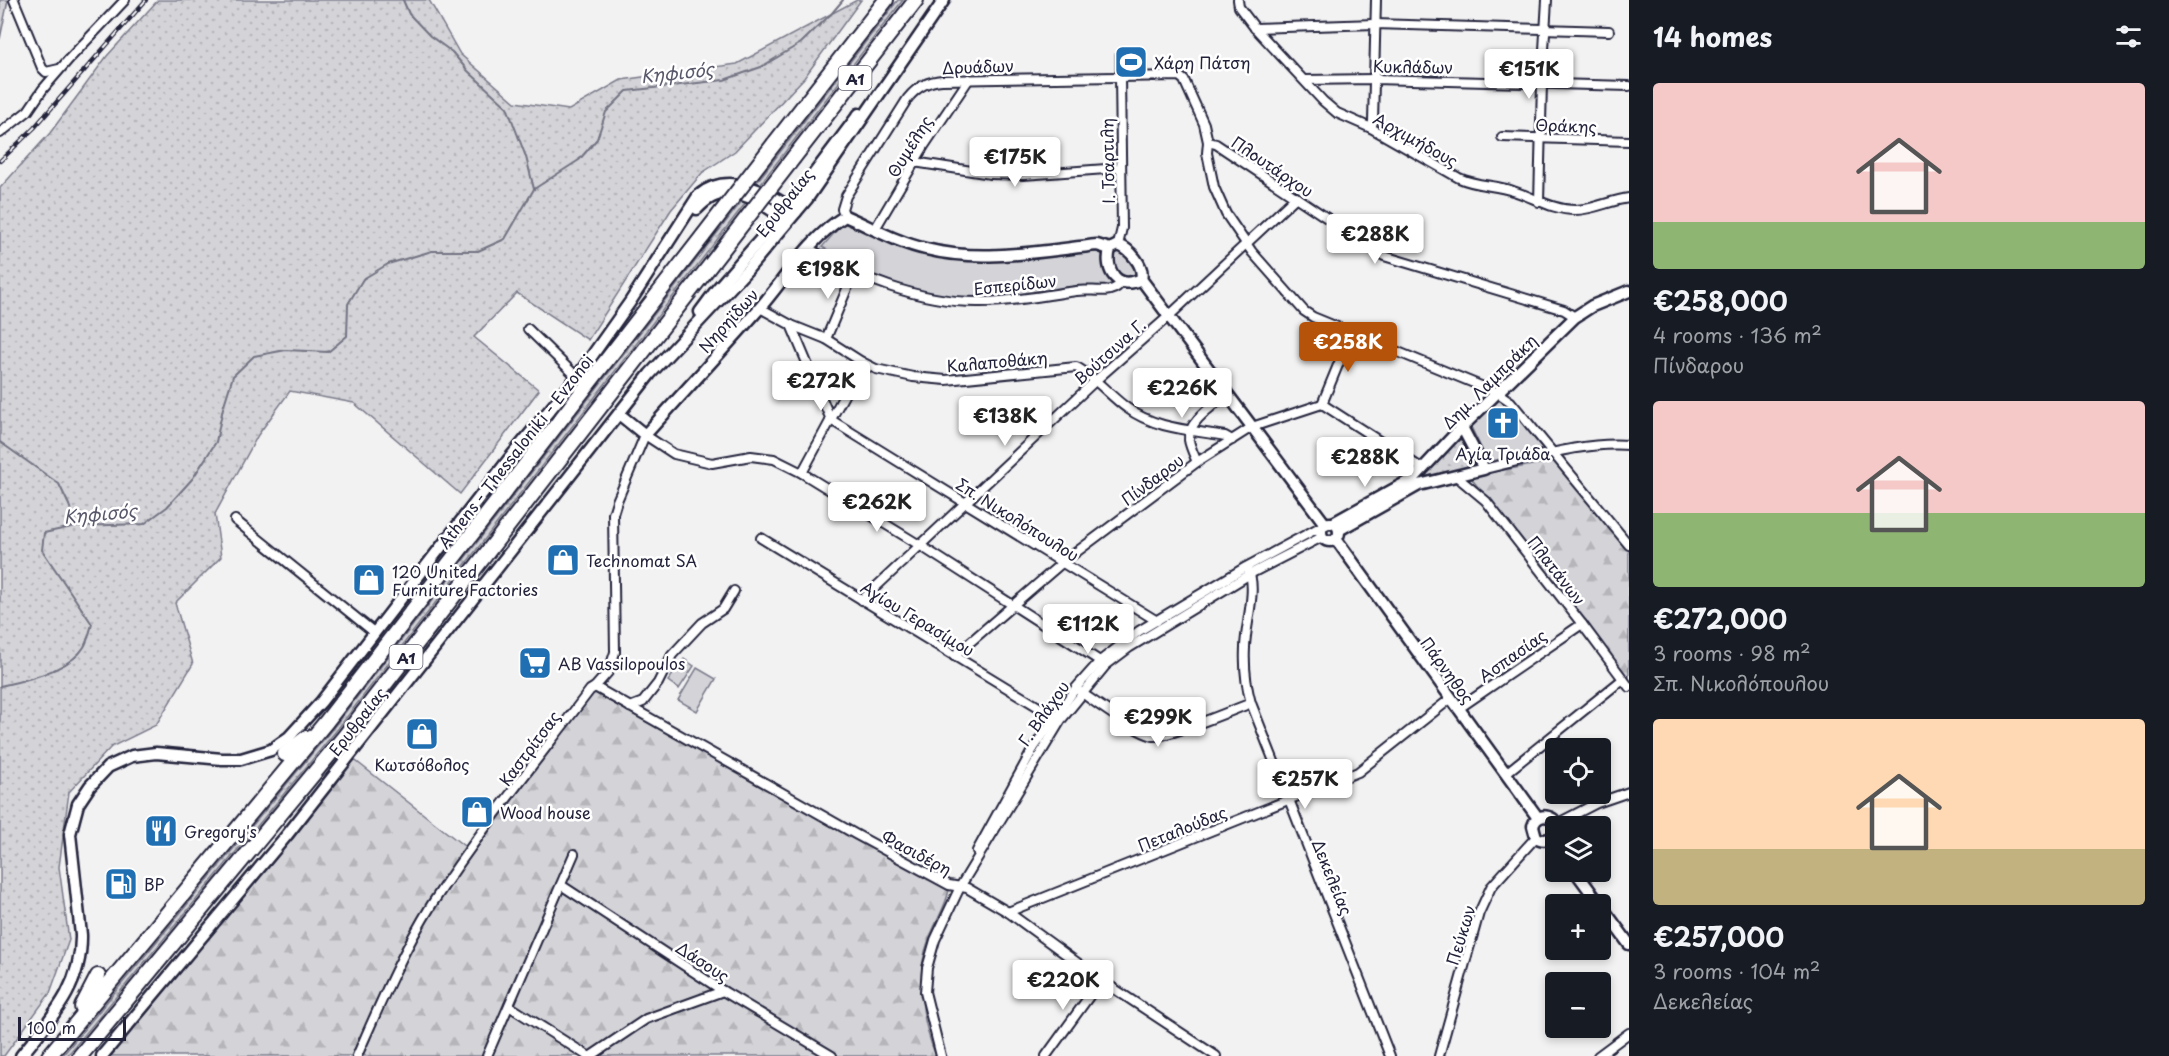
<!DOCTYPE html>
<html lang="en">
<head>
<meta charset="utf-8">
<style>
  body { margin:0; font-family:"Playpen Sans",sans-serif; background:#20242c; color:#f1f3f6; height:100vh; display:flex; flex-direction:column; font-size:22px; white-space:nowrap }
  * { box-sizing:border-box; margin:0 }
  p { font-size:20px; color:#9ea1a6 }
  .icon { flex:none; width:33px; height:33px; fill:none; stroke:currentColor; stroke-width:2; stroke-linecap:round; stroke-linejoin:round }
  .map { position:relative; flex:1; overflow:hidden }
  .panel { display:flex; flex-direction:column; background:#171b24; width:540px }
  .panel>* { flex:none }
  .buttons { position:absolute; left:1545px; top:738px; display:grid; gap:12px }
  .buttons a { display:grid; place-items:center; width:66px; height:66px; border-radius:6px; background:#171b24; box-shadow:0 3px 9px #0003; font-size:30px }
  .scale { position:absolute; left:18px; bottom:15px; width:108px; box-sizing:border-box; padding-left:6px; border:3px solid #22223b; border-top:0; font-size:16px; line-height:21px; white-space:nowrap; color:#22223b; -webkit-text-stroke:4px #fff; paint-order:stroke }
  .price { position:absolute; translate:-50% -51px; padding:0 14px; border-radius:6px; background:#fff; color:#222; font-size:20px; line-height:39px; filter:drop-shadow(0 2px 3px #0008) }
  .price::after { content:''; position:absolute; left:50%; top:36px; width:18px; height:14px; margin-left:-9px; background:inherit; clip-path:polygon(0 0,100% 0,50% 100%) }
  .price.on { background:#b45309; color:#fff }
  ul { padding:0; list-style:none }
  li { display:grid; align-content:center; gap:12px; height:318px; padding:0 24px }
  li span { display:grid; place-items:center; height:186px; border-radius:6px; color:#555 }
  li>.icon { margin-inline-start:auto }
  span .icon { width:108px; height:108px; fill:#fffc; stroke-width:1 }
  li b { font-size:26px }
  h2 { display:flex; justify-content:space-between; align-items:center; height:72px; padding:0 24px; font-size:26px }
  main { display:flex; flex:1; min-height:0 }
  .map>svg:first-child { display:block }
</style>
</head>
<body>
<main>
<div class="map">
<svg width="1629" height="1056" viewBox="0 0 1629 1056">
  <defs>
    <pattern id="grass-dots" width="8" height="8" patternUnits="userSpaceOnUse" patternTransform="scale(1.5)"><rect width="8" height="8" fill="#d3d3d8"/><path d="M2 2h.1M6 6h.1" fill="none" stroke="#b5b5ba" stroke-width="1.8" stroke-linecap="round"/></pattern>
    <pattern id="forest-firs" width="22" height="20" patternUnits="userSpaceOnUse" patternTransform="scale(1.5)"><rect width="22" height="20" fill="#d3d3d8"/><path d="M5 1l3.5 6h-7zM16 11l3.5 6h-7z" fill="#b5b5ba"/></pattern>
  </defs>
  <rect width="100%" height="100%" fill="#f2f2f3"/>
  <filter id="ink" filterUnits="userSpaceOnUse"><feTurbulence type="fractalNoise" baseFrequency=".0167" numOctaves="2"/><feDisplacementMap in="SourceGraphic" scale="12" xChannelSelector="R" yChannelSelector="G"/><feConvolveMatrix kernelMatrix="1 2 1 2 8 2 1 2 1" color-interpolation-filters="sRGB"/></filter>
  <g filter="url(#ink)">
    <!-- grass -->
    <g fill="url(#grass-dots)" stroke="#7a7a8a" stroke-width="1.5">
      <path d="M158,0H429L460,54L515,102L569,110L621,80L737,64L857,0H861L804,78L735,151L702,173L671,210L588,340L517,293L474,337L539,390L460,494L354,403L290,391L258,435L215,514L221,557L175,603L193,664L156,725L111,747L69,792L59,867L69,940L50,993L4,1056H0V188L50,133L107,56Z"/>
      <path d="M898,0H903L336,731L67,1056H62L333,728Z"/>
      <path d="M1461,434L1479,467L1423,479L1421,477Z"/>
    </g>
    <!-- forest -->
    <g fill="url(#forest-firs)" stroke="#7a7a8a" stroke-width="1.5">
      <path d="M1555,461L1629,551V681L1471,478L1487,473Z"/>
      <path d="M593,692L949,890C946,907 934,924 928,942C915,977 922,1022 936,1056H111L175,979L352,758L473,853Z"/>
    </g>
    <!-- green -->
    <g fill="#d3d3d8" stroke="#7a7a8a" stroke-width="1.5">
      <path d="M0,0H8L0,39Z"/>
      <path d="M1146,53L1147,70L1115,71V54Z"/>
      <path d="M845,221L914,250L1061,254L1098,252L1105,256C1102,271 1105,271 1116,281L1110,287C1061,284 1012,302 963,299C936,297 887,282 862,270C848,263 835,254 822,247Z"/>
      <path d="M1119,251L1124,255L1138,273L1137,276H1120L1114,270L1113,252Z"/>
      <path d="M1500,399L1509,406L1543,449L1488,462L1471,427Z"/>
      <path d="M684,659L694,666L679,689L668,681Z"/>
      <path d="M697,668L716,679L697,711L678,700Z"/>
    </g>
    <g fill="none" stroke-linecap="round" stroke-linejoin="round">
      <!-- stream -->
      <g stroke="#727282" stroke-width="2">
        <path d="M403,0L409,14L430,36L452,52L468,71L507,107L526,157L534,189"/>
        <path d="M0,442L59,484L69,505L76,525"/>
        <path d="M0,686C24,681 71,669 84,647C88,640 90,631 92,624L42,550L44,533L76,526L144,524L167,507L193,478L216,442L223,408L233,376L254,356L286,350L328,352L347,336L348,304L363,279L388,264L432,251H478L505,239L534,189L579,160L597,139L606,112L627,91L724,80L761,67L801,43L832,13L843,0"/>
      </g>
      <!-- street casing -->
      <g stroke="#22223b" stroke-width="12">
        <g id="street">
          <path d="M14,0L42,68L46,72L59,69"/>
          <path d="M1238,0L1239,7L1255,28L1323,101L1337,113L1371,128L1459,178C1476,186 1496,185 1513,191C1534,197 1552,210 1575,210C1593,210 1611,200 1629,198"/>
          <path d="M1255,28L1375,24L1609,31"/>
          <path d="M1305,80L1374,79L1629,86"/>
          <path d="M1371,128L1373,122L1376,0"/>
          <path d="M0,133L28,111L43,89L69,59L125,0"/>
          <path d="M1502,137L1629,141"/>
          <path d="M1208,142L1216,144L1384,256L1564,310L1575,317"/>
          <path d="M914,162L991,174L1023,175L1120,168"/>
          <path d="M1539,202L1542,83L1547,0"/>
          <path d="M845,216L842,209L846,196L908,98C917,87 928,81 942,80L1179,76L1184,80L1204,124L1208,142L1207,153L1214,187L1226,214L1252,252L1304,311L1313,317L1498,393L1511,402L1629,545"/>
          <path d="M875,229L924,146L969,79"/>
          <path d="M1118,245L1122,228L1120,76"/>
          <path d="M808,248C858,278 921,303 981,302C1012,302 1045,295 1076,291C1093,288 1113,297 1122,281"/>
          <path d="M760,308L791,325L826,339L862,362L876,369L913,377L946,380L1076,367C1092,374 1111,397 1127,408C1155,429 1192,430 1225,436L1232,440"/>
          <path d="M791,325L831,420L1157,621"/>
          <path d="M528,329L577,377"/>
          <path d="M826,339L854,272"/>
          <path d="M1322,404L1423,469"/>
          <path d="M1322,404L1352,331"/>
          <path d="M1197,462C1194,455 1190,447 1189,440C1187,421 1216,404 1228,393"/>
          <path d="M1484,469C1530,459 1583,441 1629,445"/>
          <path d="M802,473L862,362"/>
          <path d="M1456,476L1486,501L1582,624L1629,687"/>
          <path d="M235,520L375,633"/>
          <path d="M761,538L1060,720"/>
          <path d="M1248,570C1258,587 1245,627 1245,648C1244,667 1246,685 1251,703L1390,1056"/>
          <path d="M862,600L1095,381L1169,316L1296,197"/>
          <path d="M954,656L1063,562L1197,462L1252,427L1322,404"/>
          <path d="M595,687L855,834L949,885L967,888L1008,912L1101,980L1216,1056"/>
          <path d="M1079,691C1094,701 1138,734 1154,736C1169,737 1233,710 1251,703"/>
          <path d="M630,707L643,702L658,683L672,655L702,623L723,609L734,591"/>
          <path d="M1458,709L1582,624"/>
          <path d="M1506,773L1623,679"/>
          <path d="M1556,824L1597,803L1629,792"/>
          <path d="M977,851L1033,749L1075,689L1100,661L1139,631L1246,567L1322,526"/>
          <path d="M561,885L723,991L832,1056"/>
          <path d="M1008,912L1358,772L1450,699"/>
          <path d="M509,1006L588,1056"/>
          <path d="M357,1056C380,1004 402,952 432,904C480,830 537,760 590,690L595,687L609,671L615,652L613,514L617,501L645,435L674,454L712,463L751,456L774,459L802,473L921,546L1106,665"/>
          <path d="M487,1056L574,854"/>
          <path d="M591,1056L646,1019L723,991"/>
          <path d="M941,1056L925,992L927,968L935,940L960,887L1061,720L1106,665L1130,647L1250,574L1322,537"/>
          <path d="M1046,1056L1101,980"/>
          <path d="M1439,1056L1479,913L1491,887L1536,837"/>
          <path d="M1598,1056L1629,1033"/>
        </g>
      </g>
      <!-- secondary casing -->
      <g stroke="#22223b" stroke-width="15">
        <g id="secondary">
          <path d="M697,209C725,177 758,199 785,220"/>
          <path d="M1118,245C1130,249 1145,266 1141,279C1118,291 1104,271 1110,249Z"/>
          <path d="M1141,279L1325,524"/>
          <path d="M700,312L717,289L789,207L859,114"/>
          <path d="M619,414L645,435C682,394 721,352 758,310C786,278 808,239 845,216C871,227 898,243 926,249C981,263 1042,251 1097,245L1110,249"/>
          <circle cx="1330" cy="532" r="9"/>
          <path d="M1333,523L1414,478L1462,427L1575,317L1592,306L1629,291"/>
          <path d="M1339,530L1419,485L1484,469L1462,427"/>
          <path d="M1336,539L1538,818"/>
          <path d="M1556,833C1551,840 1543,842 1536,837L1533,826C1536,816 1544,814 1553,819L1556,826"/>
          <path d="M1576,872L1629,944"/>
          <path d="M21,1056C51,1018 82,987 81,935L70,834L78,804L90,786L108,767L132,756L156,753L222,759H241L271,750L289,737L321,702L509,459L577,377L630,302L698,196C728,170 769,192 796,212"/>
          <path d="M102,1056L287,835L650,374L748,269L807,199L944,0"/>
        </g>
      </g>
      <!-- highway casing -->
      <g stroke="#22223b" stroke-width="18">
        <g id="highway">
          <path d="M774,144L886,0"/>
          <path d="M794,157L916,0"/>
          <path d="M285,754L306,738"/>
          <path d="M82,1007L98,976"/>
          <path d="M49,1056L326,722L703,236"/>
          <path d="M80,1056L344,737L722,250"/>
        </g>
      </g>
      <!-- street -->
      <use href="#street" stroke="#fff" stroke-width="8"/>
      <!-- secondary -->
      <use href="#secondary" stroke="#fff" stroke-width="10"/>
      <!-- highway -->
      <use href="#highway" stroke="#fff" stroke-width="14"/>
      <!-- rail casing -->
      <g stroke="#22223b" stroke-width="4.5">
        <path id="rail" d="M0,161L34,128L146,0"/>
      </g>
      <!-- rail -->
      <use href="#rail" stroke="#fff" stroke-width="2" stroke-dasharray="7" stroke-linecap="butt"/>
      <!-- highway-bridge casing -->
      <g stroke="#22223b" stroke-width="18" stroke-linecap="butt">
        <g id="highway-bridge">
          <path d="M703,236L774,144"/>
          <path d="M722,250L794,157"/>
        </g>
      </g>
      <!-- highway-bridge -->
      <use href="#highway-bridge" stroke="#fff" stroke-width="14"/>
    </g>
  </g>
  <!-- icons -->
  <defs>
    <g id="stadium-square" transform="scale(1.725)"><rect x="-9" y="-9" width="18" height="18" rx="4" fill="#1f6fb2" stroke="#fff"/><path d="M0-5a6.5 5 0 1 0 0 10a6.5 5 0 1 0 0-10ZM-3.5-1.8h7v3.6h-7Z" fill="#fff"/></g>
    <g id="church-square" transform="scale(1.725)"><rect x="-9" y="-9" width="18" height="18" rx="4" fill="#1f6fb2" stroke="#fff"/><path d="M-1.2-6h2.4v3.5h3.3v2.4h-3.3V6h-2.4V-.1h-3.3v-2.4h3.3Z" fill="#fff"/></g>
    <g id="shop-square" transform="scale(1.725)"><rect x="-9" y="-9" width="18" height="18" rx="4" fill="#1f6fb2" stroke="#fff"/><path d="M-5-2.5h2.3a2.7 3.5 0 0 1 5.4 0H5L5.5 6h-11ZM-1.5-2.5h3a1.5 2.3 0 0 0-3 0Z" fill="#fff"/></g>
    <g id="supermarket-square" transform="scale(1.725)"><rect x="-9" y="-9" width="18" height="18" rx="4" fill="#1f6fb2" stroke="#fff"/><path d="M-6-5.5h2.5l.6 2H6L4.5 2H-2.5L-4.4-4H-6ZM-1.5 3.2a1.3 1.3 0 1 0 .1 0ZM3 3.2a1.3 1.3 0 1 0 .1 0Z" fill="#fff"/></g>
    <g id="restaurant-square" transform="scale(1.725)"><rect x="-9" y="-9" width="18" height="18" rx="4" fill="#1f6fb2" stroke="#fff"/><path d="M-5-6h1v4h1v-4h1v4h1v-4h1v5L-1.5 .5V6h-2V.5L-5-1ZM5-6V6H3V1.5H1.5Q1.5-4 5-6Z" fill="#fff"/></g>
    <g id="fuel-square" transform="scale(1.725)"><rect x="-9" y="-9" width="18" height="18" rx="4" fill="#1f6fb2" stroke="#fff"/><path d="M-5.5-6h7V0h2V4h1.3V-2.5L3-4.5l.8-.8L6-3V5H2.5V1h-1V6h-7ZM-4.2-4.7v3.2H.2V-4.7Z" fill="#fff"/></g>
  </defs>
  <g fill-rule="evenodd">
    <use href="#stadium-square" x="1131" y="62"/>
    <use href="#church-square" x="1503" y="423"/>
    <use href="#shop-square" x="563" y="560"/>
    <use href="#shop-square" x="369" y="580"/>
    <use href="#supermarket-square" x="535" y="663"/>
    <use href="#shop-square" x="422" y="734"/>
    <use href="#shop-square" x="477" y="812"/>
    <use href="#restaurant-square" x="161" y="831"/>
    <use href="#fuel-square" x="121" y="884"/>
  </g>
  <g text-anchor="middle" dominant-baseline="central" stroke-width="5" stroke-linejoin="round" paint-order="stroke">
    <!-- shield labels -->
    <g fill="#fff" stroke="#646476" stroke-width="1.5">
      <rect x="838.5" y="66" width="33" height="24" rx="4.5"/>
      <rect x="389.5" y="645" width="33" height="24" rx="4.5"/>
    </g>
    <g font-size="15" font-weight="bold" fill="#22223b">
      <text x="855" y="78">Α1</text>
      <text x="406" y="657">Α1</text>
    </g>
    <!-- poi labels -->
    <g font-size="16" fill="#22223b" stroke="#fff" text-anchor="start">
      <text x="1154" y="62">Χάρη Πάτση</text>
      <text x="1503" y="453" text-anchor="middle">Αγία Τριάδα</text>
      <text x="586" y="560">Technomat SA</text>
      <text x="392" y="571">120 United<tspan x="392" dy="18">Furniture Factories</tspan></text>
      <text x="558" y="663">AB Vassilopoulos</text>
      <text x="422" y="764" text-anchor="middle">Κωτσόβολος</text>
      <text x="500" y="812">Wood house</text>
      <text x="184" y="831">Gregory's</text>
      <text x="144" y="884">BP</text>
    </g>
    <!-- street labels -->
    <g font-size="16" fill="#22223b" stroke="#fff">
      <text transform="translate(978 66) rotate(-2)">Δρυάδων</text>
      <text transform="translate(1413 66) rotate(1)">Κυκλάδων</text>
      <text transform="translate(1566 125) rotate(2)">Θράκης</text>
      <text transform="translate(1416 139) rotate(29)">Αρχιμήδους</text>
      <text transform="translate(909 146) rotate(-58)">Θυμέλης</text>
      <text transform="translate(1107 161) rotate(-91)">Ι. Τσαρτιλη</text>
      <text transform="translate(1273 166) rotate(34)">Πλουτάρχου</text>
      <text transform="translate(784 202) rotate(-52)">Ερυθραίας</text>
      <text transform="translate(1015 284) rotate(-6)">Εσπερίδων</text>
      <text transform="translate(728 320) rotate(-48)">Νηρηϊδων</text>
      <text transform="translate(1109 351) rotate(-42)">Βούτσινα Γ.</text>
      <text transform="translate(997 361) rotate(-5)">Καλαποθάκη</text>
      <text transform="translate(1489 381) rotate(-45)">Δημ. Λαμπράκη</text>
      <text transform="translate(515 451) rotate(-52)">Athens - Thessaloniki - Evzonoi</text>
      <text transform="translate(1152 479) rotate(-37)">Πίνδαρου</text>
      <text transform="translate(1018 519) rotate(32)">Σπ. Νικολόπουλου</text>
      <text transform="translate(1557 570) rotate(52)">Πλατάνων</text>
      <text transform="translate(918 618) rotate(31)">Αγίου Γερασίμου</text>
      <text transform="translate(1512 655) rotate(-35)">Ασπασίας</text>
      <text transform="translate(1448 670) rotate(54)">Πάρνηθος</text>
      <text transform="translate(1043 713) rotate(-55)">Γ. Βλάχου</text>
      <text transform="translate(357 721) rotate(-52)">Ερυθραίας</text>
      <text transform="translate(529 748) rotate(-53)">Καστρίτσας</text>
      <text transform="translate(1182 828) rotate(-22)">Πεταλούδας</text>
      <text transform="translate(917 852) rotate(28)">Φασιδέρη</text>
      <text transform="translate(1333 877) rotate(68)">Δεκελείας</text>
      <text transform="translate(1460 935) rotate(-73)">Πεύκων</text>
      <text transform="translate(703 961) rotate(33)">Δάσους</text>
    </g>
    <!-- water labels -->
    <g font-size="18" font-style="italic" fill="#58586b" stroke="#fff">
      <text transform="translate(677 72) rotate(-6)">Κηφισός</text>
      <text transform="translate(100 513) rotate(-5)">Κηφισός</text>
    </g>
  </g>
</svg>
<div class="buttons">
<a><svg class="icon" aria-label="locate" viewBox="0 0 24 24"><circle cx="12" cy="12" r="6"/><path d="M12 2v4M12 18v4M2 12h4M18 12h4"/></svg></a>
<a><svg class="icon" aria-label="layers" viewBox="0 0 24 24"><path d="M12 4l9 5-9 5-9-5zM3 14l9 5 9-5"/></svg></a>
<a>+</a>
<a>−</a>
</div>
<div class="scale">100 m</div>
<b class="price" style="left:1529px;top:100px">€151K</b>
<b class="price" style="left:1015px;top:188px">€175K</b>
<b class="price" style="left:1375px;top:265px">€288K</b>
<b class="price" style="left:828px;top:300px">€198K</b>
<b class="price on" style="left:1348px;top:373px">€258K</b>
<b class="price" style="left:821px;top:412px">€272K</b>
<b class="price" style="left:1182px;top:419px">€226K</b>
<b class="price" style="left:1005px;top:447px">€138K</b>
<b class="price" style="left:1365px;top:488px">€288K</b>
<b class="price" style="left:877px;top:533px">€262K</b>
<b class="price" style="left:1088px;top:655px">€112K</b>
<b class="price" style="left:1158px;top:748px">€299K</b>
<b class="price" style="left:1305px;top:810px">€257K</b>
<b class="price" style="left:1063px;top:1011px">€220K</b>
</div>
<section class="panel">
<h2>14 homes<svg class="icon" aria-label="filters" viewBox="0 0 24 24"><path d="M4 7h16M4 17h16"/><circle cx="9" cy="7" r="2"/><circle cx="15" cy="17" r="2"/></svg></h2>
<ul>
<li><span style="background:linear-gradient(#f6c9c9 75%,#8fb573 0)"><svg class="icon" aria-label="home" viewBox="0 0 24 24"><path d="M3 11l9-7 9 7M6 9v11h12V9"/></svg></span><div><b>€258,000</b><p>4 rooms · 136 m²</p><p>Πίνδαρου</p></div></li>
<li><span style="background:linear-gradient(#f6c9c9 60%,#8fb573 0)"><svg class="icon" aria-label="home" viewBox="0 0 24 24"><path d="M3 11l9-7 9 7M6 9v11h12V9"/></svg></span><div><b>€272,000</b><p>3 rooms · 98 m²</p><p>Σπ. Νικολόπουλου</p></div></li>
<li><span style="background:linear-gradient(#ffd9b3 70%,#c2b280 0)"><svg class="icon" aria-label="home" viewBox="0 0 24 24"><path d="M3 11l9-7 9 7M6 9v11h12V9"/></svg></span><div><b>€257,000</b><p>3 rooms · 104 m²</p><p>Δεκελείας</p></div></li>
</ul>
</section>
</main>
</body>
</html>
